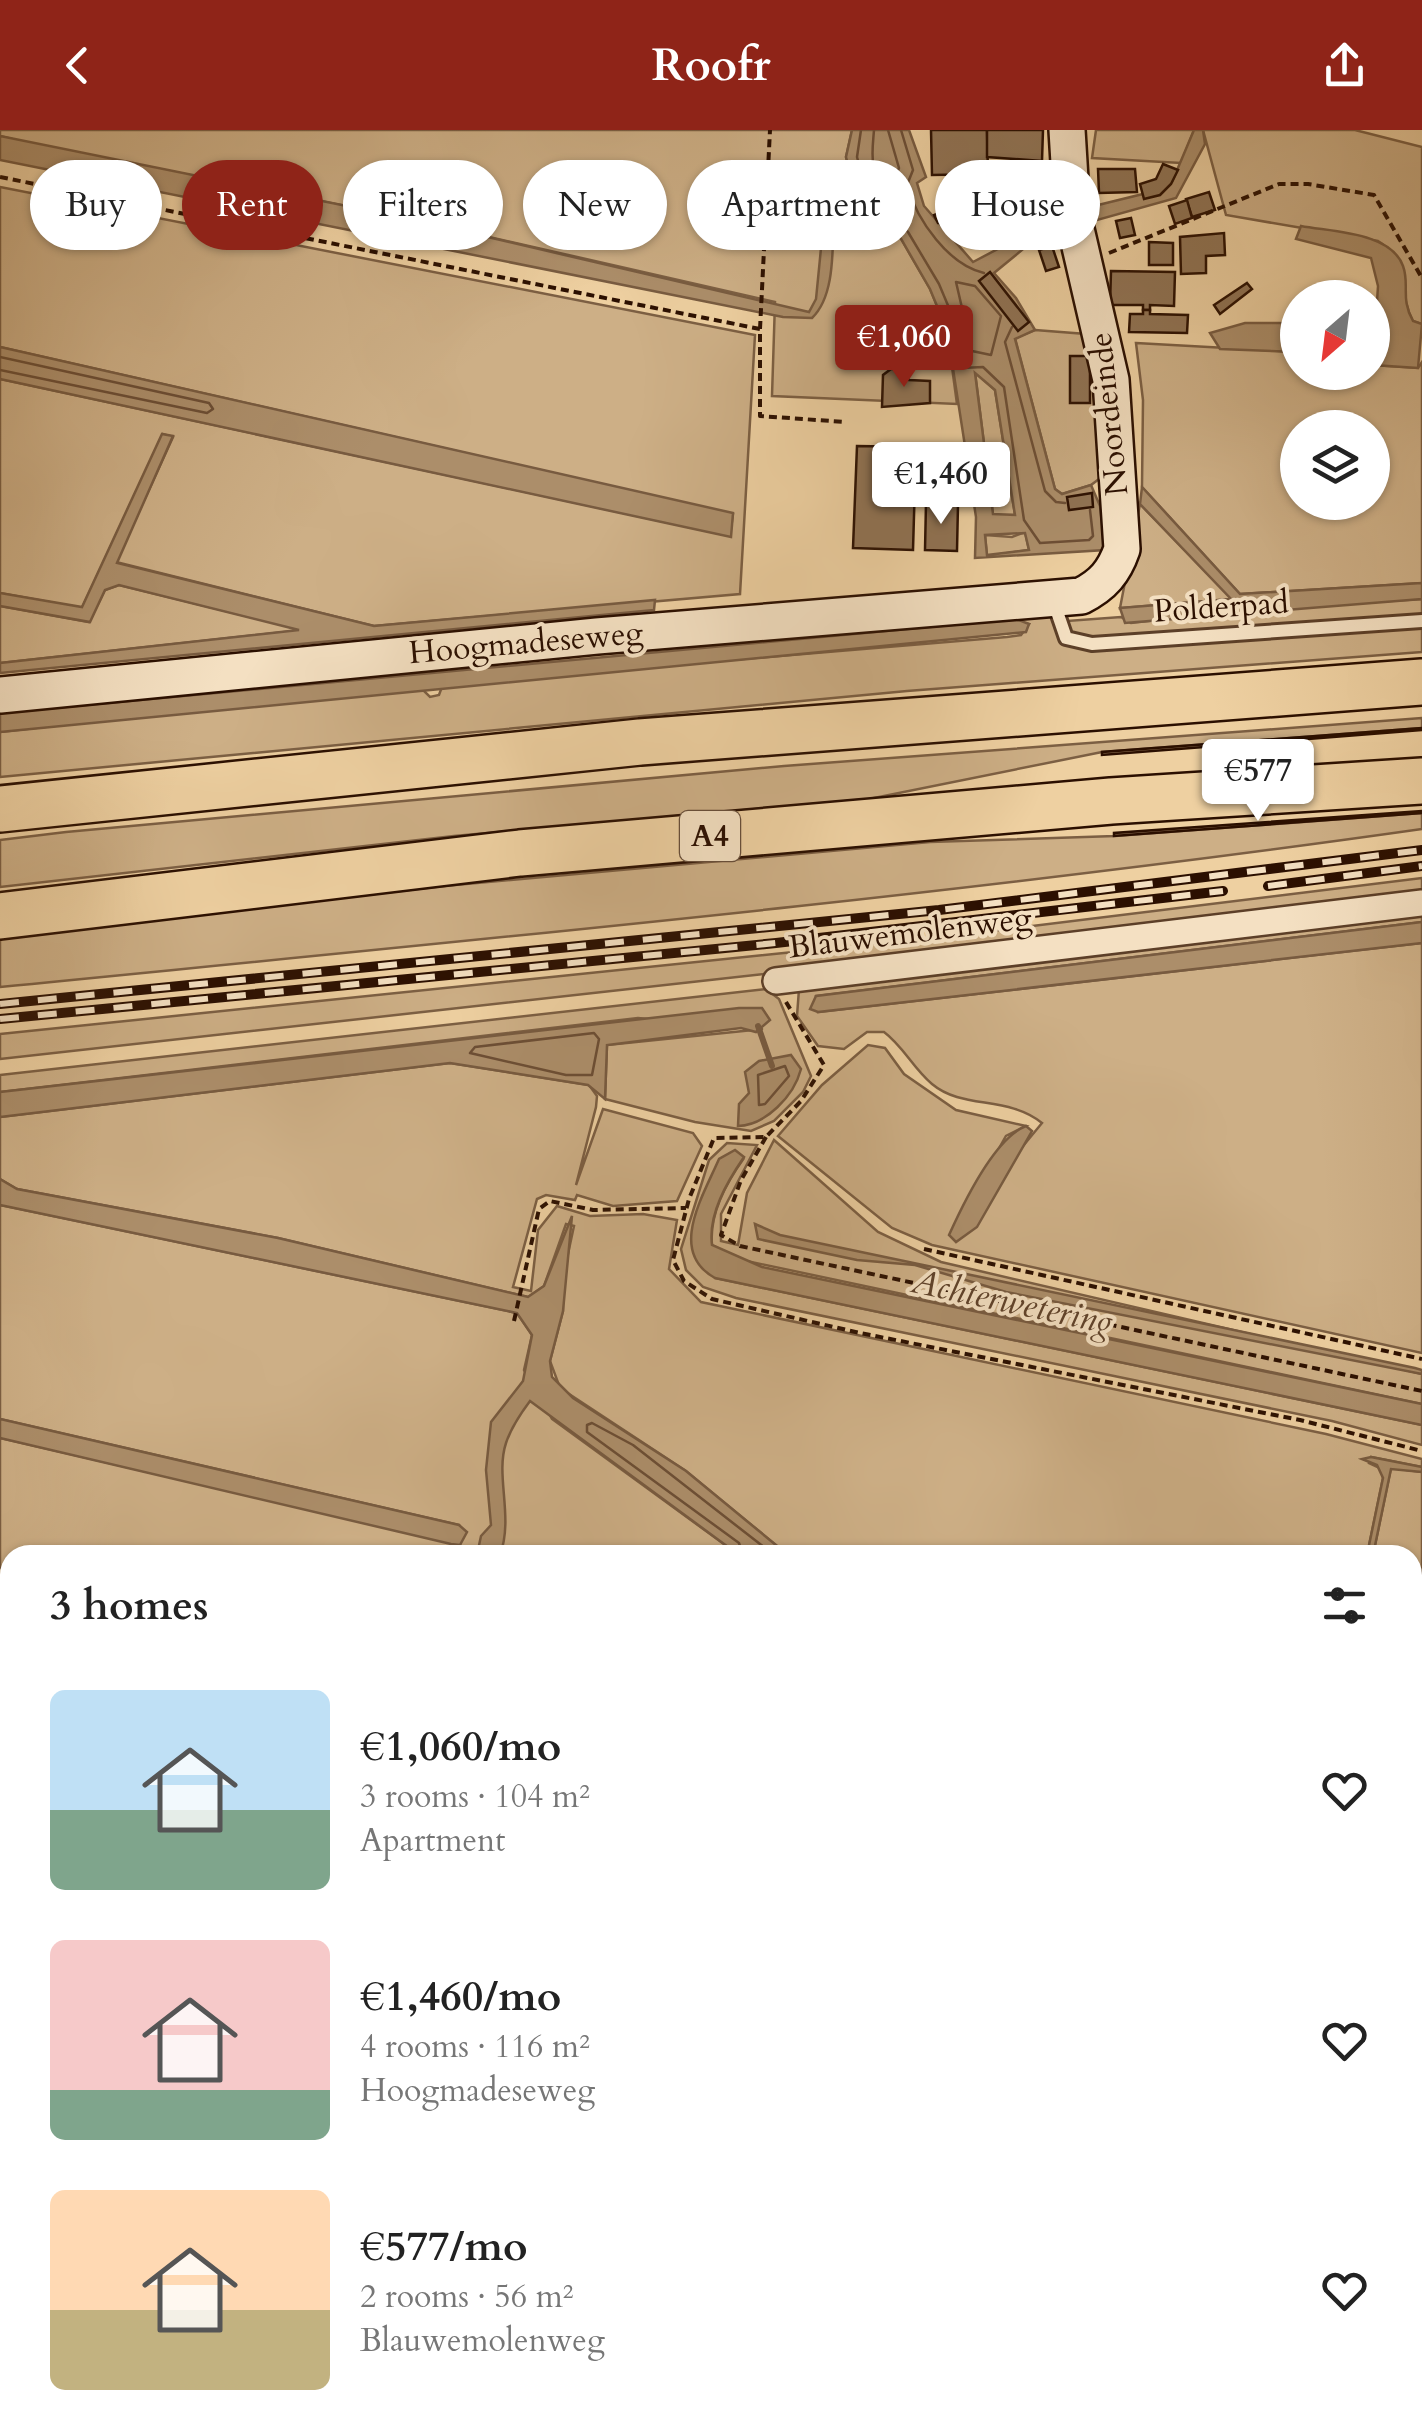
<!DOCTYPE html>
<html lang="en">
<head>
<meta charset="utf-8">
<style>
  body { margin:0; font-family:Cardo,serif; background:#f2f2f2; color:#222; height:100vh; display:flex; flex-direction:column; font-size:38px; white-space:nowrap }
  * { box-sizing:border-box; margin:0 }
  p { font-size:32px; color:#767676 }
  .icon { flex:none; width:55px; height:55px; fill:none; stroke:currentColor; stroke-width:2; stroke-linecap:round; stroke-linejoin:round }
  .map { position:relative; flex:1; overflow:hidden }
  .panel { position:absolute; left:0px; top:1415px; width:1422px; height:890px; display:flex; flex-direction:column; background:#fff; border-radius:30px 30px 0 0; box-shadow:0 2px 8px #0004 }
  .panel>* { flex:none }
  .guide { position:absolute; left:30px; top:30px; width:1362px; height:90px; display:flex; gap:20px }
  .needle { width:65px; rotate:208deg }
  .tools { position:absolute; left:1280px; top:150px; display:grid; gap:20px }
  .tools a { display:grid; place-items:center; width:110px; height:110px; border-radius:50%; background:#fff; box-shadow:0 2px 8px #0004; font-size:50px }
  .price { position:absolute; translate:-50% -85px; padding:0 22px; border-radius:10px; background:#fff; color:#222; font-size:32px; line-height:65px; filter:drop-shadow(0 2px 5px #0008) }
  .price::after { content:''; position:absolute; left:50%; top:60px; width:30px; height:22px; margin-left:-15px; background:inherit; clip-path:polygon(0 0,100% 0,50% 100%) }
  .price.on { background:#8f2418; color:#fff }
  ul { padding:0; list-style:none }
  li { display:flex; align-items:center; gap:30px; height:250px; padding:0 50px }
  li span { display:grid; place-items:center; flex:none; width:280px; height:200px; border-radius:15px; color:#555 }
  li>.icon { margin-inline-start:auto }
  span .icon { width:120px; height:120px; fill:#fffc; stroke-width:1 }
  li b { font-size:42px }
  h2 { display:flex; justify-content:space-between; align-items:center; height:120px; padding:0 50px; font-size:42px }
  .tag { padding:0 35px; border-radius:45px; background:#fff; box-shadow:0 2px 8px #0004; font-size:35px; line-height:90px }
  .tag.on { background:#8f2418; color:#fff }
  header { display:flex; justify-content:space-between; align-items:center; height:130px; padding:0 50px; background:#8f2418; color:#fff; font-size:45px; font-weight:800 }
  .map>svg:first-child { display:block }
</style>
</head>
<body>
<header><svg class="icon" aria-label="back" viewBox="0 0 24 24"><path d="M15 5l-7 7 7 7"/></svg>Roofr<svg class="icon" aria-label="share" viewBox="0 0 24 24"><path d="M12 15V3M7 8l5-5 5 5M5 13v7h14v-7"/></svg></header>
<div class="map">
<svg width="1422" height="2305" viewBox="0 0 1422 2305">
  <rect width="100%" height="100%" fill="#eed0a1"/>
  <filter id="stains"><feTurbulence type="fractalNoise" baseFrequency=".002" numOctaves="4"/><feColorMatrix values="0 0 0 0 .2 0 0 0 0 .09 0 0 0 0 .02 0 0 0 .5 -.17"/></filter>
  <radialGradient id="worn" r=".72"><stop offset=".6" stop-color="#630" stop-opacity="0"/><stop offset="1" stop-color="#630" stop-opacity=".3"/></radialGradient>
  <!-- green -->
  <g fill="#cdaf86" stroke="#7c5f43" stroke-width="2.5" fill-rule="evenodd">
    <path d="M0,0H852L846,27L852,50L900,107L930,159L947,200L957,274L772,266L775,172L406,88L24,12L0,6Z"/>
    <path d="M1096,0H1194L1181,33L1092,28Z"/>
    <path d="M1203,0H1355L1422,17V194L1413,191C1396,160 1413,131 1378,111L1226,85Z"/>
    <path d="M0,57L755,205L740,464L374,496L116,432L173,307L163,304L82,478L0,463V249L730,406L733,384L0,217Z"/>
    <path d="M1035,200L1086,204L1094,221L1103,346L1091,355L1062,364L1055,359L1015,208Z"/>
    <path d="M1136,213L1297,222L1298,242H1372L1373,235L1418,238L1422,232V453L1240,464L1142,357L1143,270ZM1298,298H1372V372H1298Z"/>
    <path d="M975,242L995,260L1015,385H993Z"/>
    <path d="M1140,374L1232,469L1120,478Z"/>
    <path d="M1025,402L1029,420L987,426L985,405L1012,407Z"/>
    <path d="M119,455L303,500L0,533V476L89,492L105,460Z"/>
    <path d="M1422,469V522L907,561L0,647V602L418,555L430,567L439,565L443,554L1007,507L1021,505L1029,494L1005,489L881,501L753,504L1051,484L1054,492L1121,487L1131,493L1245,480Z"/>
    <path d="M1422,588V598L1102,622L869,669L454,706L0,757V710L66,702L784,636Z"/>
    <path d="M1422,683V699C950,766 474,810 0,857V807L444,756L930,712L1115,706Z"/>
    <path d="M1422,748V765L972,821L0,929V904L968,804Z"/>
    <path d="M1422,781V792L816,866L818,882L1422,813V1223L932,1115L892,1098L778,1006L822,955L868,915L885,918L904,944L956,980L1026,996L1006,1006L950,1105L1042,993C1007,965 963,980 932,954C913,938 903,916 884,902H867L844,919L818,916L797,886L799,859Z"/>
    <path d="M766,859L779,869L811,946L803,962L774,991L751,1001L695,992L605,969L607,915L763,899L638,888L0,962V945Z"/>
    <path d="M450,933L589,955L597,966L596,977L576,1055L603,979L693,1003L702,1016L677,1071L613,1076L577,1065L575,1070L546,1065L537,1069L513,1157L531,1161L538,1100L557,1076L590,1086L643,1084L677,1090L669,1139L701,1172L1326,1304L1422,1329V1337L1371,1327L1369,1333L1382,1339L1383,1348L1367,1425H788L686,1341L560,1258L550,1231L563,1181V1147L574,1096L566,1094L544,1156L528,1167L278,1108L17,1059L0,1049V987Z"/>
    <path d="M774,1010L878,1102L941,1132L1422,1244V1274L742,1130L712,1115C709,1084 726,1053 744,1028L703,1065L715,1148L1422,1295V1315L1332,1291L736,1168L703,1157L686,1140L681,1119L709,1030L727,1013L757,1015L721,1084V1111L738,1115L747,1063Z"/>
    <path d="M0,1075L517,1183L532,1205L524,1240L552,1289L739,1425H500L503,1417L478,1420L488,1425H10V1440L0,1438V1308L460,1414L459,1395L0,1289Z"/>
    <path d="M1391,1338L1422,1342V1751L1412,1749V1425H1373Z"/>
    <path d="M0,1460L10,1462V2049L0,2046Z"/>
    <path d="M1412,1775L1422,1777V2010L1412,2008Z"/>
    <path d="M1412,2037L1422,2040V2225L1412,2222Z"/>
    <path d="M0,2057L10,2060V2181L0,2178Z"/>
    <path d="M0,2204L10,2207V2295H322L358,2305H0Z"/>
    <path d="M1413,2225L1422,2228V2305H987L949,2295H1412Z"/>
    <path d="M436,2295H917L955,2305H471Z"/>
  </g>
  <!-- water -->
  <g fill="#ac8e6a" stroke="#785b40" stroke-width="2.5" fill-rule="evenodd">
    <path d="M852,0H909L926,47L917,53L924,76L973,132L1013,111L1022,120L994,143L1016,168L1035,200L1015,209L1055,359L1062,364L1091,355L1100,376L1105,420L975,428L976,387L947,200L930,159L900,107L852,50L846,27ZM975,243L995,260L1015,385L993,384ZM1025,403L1029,420L987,425L985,405Z"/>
    <path d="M1194,0H1203L1205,14L1176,68L1083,94L1082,79L1163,59L1172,52Z"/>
    <path d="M0,6L406,88L809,182L816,169L824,88L834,85C832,116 836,165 812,188L783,187L0,30Z"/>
    <path d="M1301,96C1332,102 1391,102 1403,136C1410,155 1400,168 1413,191L1422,194L1418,238L1373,235L1378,156L1371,128L1296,109Z"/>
    <path d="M1245,193H1297V222L1220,219L1210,203Z"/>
    <path d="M0,217L733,383L731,407L0,249Z"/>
    <path d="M162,304L173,306L117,433L374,496L655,470L654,480L0,543V533L299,500L119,455L105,460L90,492L0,476V463L82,477Z"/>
    <path d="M1142,357L1240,464L1422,453V469L1125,493L1120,478L1231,469L1140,374Z"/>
    <path d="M1016,489L1029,494L1026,502L0,602V583Z"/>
    <path d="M1422,792V813L818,882L810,879L816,866Z"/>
    <path d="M739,878H762L770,890L756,902L741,898L607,915L605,969L588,955L450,933L0,987V962Z"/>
    <path d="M791,925L801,939C794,966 766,995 738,996L739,974L749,963L745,942L759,931Z"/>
    <path d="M1026,996L1032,1001L977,1097L956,1112L949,1105C963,1074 995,1008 1026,996Z"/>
    <path d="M735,1020L744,1027C727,1052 708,1084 712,1115L762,1137L1422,1274V1295L715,1148C668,1122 702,1068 719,1029Z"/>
    <path d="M0,1049L17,1059L278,1108L528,1167L544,1156L572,1086L563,1181L550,1231L552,1247L573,1268L686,1341L788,1425H739L530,1271C521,1283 511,1298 506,1313C495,1346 514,1387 500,1425L478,1420L481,1406L491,1395L486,1340L491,1292L523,1251L532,1205L517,1183L0,1075Z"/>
    <path d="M755,1094L780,1105L1415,1238L1422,1240V1244L1006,1162L915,1135L857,1130L758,1109Z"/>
    <path d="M0,1289L459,1395L467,1402L460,1415L451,1414L0,1308Z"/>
    <path d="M1371,1327L1422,1337V1342L1391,1339L1373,1425H1367L1383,1348L1377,1335L1362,1329Z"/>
    <path d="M322,2295H436L471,2305H358Z"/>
  </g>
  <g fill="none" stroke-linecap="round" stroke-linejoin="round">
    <!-- shore -->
    <g stroke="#6c4e35" stroke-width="2.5">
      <path d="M861,0L857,27L862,45L908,102L939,154L957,197L962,238L983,237L1004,257L1024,390L1040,413L1089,410L1093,406L1090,380"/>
      <path d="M874,0C872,26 868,41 890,59L899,38L888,0"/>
      <path d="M901,0L913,40L907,55C917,91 949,135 984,143"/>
      <path d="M956,152L975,156L1001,186L991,225L972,221Z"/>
      <path d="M1012,197L1005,212L1045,361L1056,372L1065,373"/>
      <path d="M0,227L209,273L213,279L207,283L0,240"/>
      <path d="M594,903L599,909L592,945H566L470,923L475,917Z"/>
      <path d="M785,936L789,946L765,974L759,975L758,945Z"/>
      <path d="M743,1425L739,1413L587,1302V1295L592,1293L633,1315L774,1425"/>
    </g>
    <!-- stream -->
    <path stroke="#785b40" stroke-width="6" d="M758,896L772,936"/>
  </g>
  <!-- building -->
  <g fill="#907354" stroke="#2b0f00" stroke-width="2.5">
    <path d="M931,0H987L988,44L932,45Z"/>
    <path d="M987,0H1043L1042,31L987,27Z"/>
    <path d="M1163,34L1178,40L1171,54L1160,65L1144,69L1140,54L1156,49Z"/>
    <path d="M1098,39H1135L1137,62L1099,63Z"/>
    <path d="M1026,48L1034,86L1002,89L992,60Z"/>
    <path d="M1049,59L1057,73L1056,89L1044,92L1048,110L1024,118L1020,101L1031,94L1030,87L1034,86L1030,63Z"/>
    <path d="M1209,62L1215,80L1192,87L1186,69Z"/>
    <path d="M1187,70L1192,88L1175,94L1169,76Z"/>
    <path d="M996,72L1002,89L994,91L995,98L960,110L956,93H938L934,85L952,77L962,83Z"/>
    <path d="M1131,88L1135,105L1120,108L1116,91Z"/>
    <path d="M1224,103L1225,125L1206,126V143L1181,144L1180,107Z"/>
    <path d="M1149,112L1173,113V135H1149Z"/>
    <path d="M1052,116L1059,137L1046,141L1039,120Z"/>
    <path d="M1111,141L1175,142L1174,176L1150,175V180H1143V175H1110Z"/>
    <path d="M990,142L1029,192L1018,201L979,151Z"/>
    <path d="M1247,153L1252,159L1220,184L1214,175Z"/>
    <path d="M1143,180H1150V184L1188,185L1187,203L1129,202L1130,184H1143Z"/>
    <rect x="1070" y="226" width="20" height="47"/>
    <path d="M891,239H901L909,250L930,251V273L882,277L883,245Z"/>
    <path d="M857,316L916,317L913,420L853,418Z"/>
    <path d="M1092,363L1093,377L1069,380L1067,367Z"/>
    <path d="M926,373L958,374L957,421L925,420Z"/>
    <path d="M1422,598V600L1102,625V622Z"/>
    <path d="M1422,681V683L1114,706V703Z"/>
  </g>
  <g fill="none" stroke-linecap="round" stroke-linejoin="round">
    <!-- lane casing -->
    <g stroke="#5c3f28" stroke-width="18">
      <path id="lane" d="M1053,470L1066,508L1092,514L1422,491"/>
    </g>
    <!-- street casing -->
    <g stroke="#5c3f28" stroke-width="30">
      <path id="street" d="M776,851L1422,773"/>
    </g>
    <!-- secondary casing -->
    <g stroke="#2b0f00" stroke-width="40">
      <path id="secondary" d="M0,565L597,506L1081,466C1103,455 1114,442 1122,419L1111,250L1072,82L1067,0"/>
    </g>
    <!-- highway casing -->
    <g stroke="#2b0f00" stroke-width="50">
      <g id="highway">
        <path d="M0,679L640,612L1422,552"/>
        <path d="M0,786L520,723L1111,671L1422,651"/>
      </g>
    </g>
    <!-- path -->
    <g stroke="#2b0f00" stroke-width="4" stroke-dasharray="8 5" stroke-linecap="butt">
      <path d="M0,47L760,199V286L845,292"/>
      <path d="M1109,123L1279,54H1308L1374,65L1422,148"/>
      <path d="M760,199L770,0"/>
      <path d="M786,872L824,935L801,971L766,1007L714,1008L689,1069L673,1130L684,1151L712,1169L860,1203L1300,1290L1422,1321"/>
      <path d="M766,1007L741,1050L721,1105L740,1116L1422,1261"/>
      <path d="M924,1119L1422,1229"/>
      <path d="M514,1191L539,1079L550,1071L593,1080L686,1078"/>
      <path d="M0,1914L10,1916"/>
      <path d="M1412,2265L1422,2267"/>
    </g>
    <!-- lane -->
    <use href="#lane" stroke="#f4e0c2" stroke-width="12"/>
    <!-- street -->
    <use href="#street" stroke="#f4e0c2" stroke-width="25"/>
    <!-- secondary -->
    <use href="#secondary" stroke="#f4e0c2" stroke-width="35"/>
    <!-- highway -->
    <use href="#highway" stroke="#eed0a1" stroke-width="45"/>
    <!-- rail casing -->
    <g stroke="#2b0f00" stroke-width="10">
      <g id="rail">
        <path d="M1268,756L1422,736"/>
        <path d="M0,874L939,780L1422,720"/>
        <path d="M0,889L776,813L1223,761"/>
      </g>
    </g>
    <!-- rail -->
    <use href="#rail" stroke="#f4e0c2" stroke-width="6" stroke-dasharray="19" stroke-linecap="butt"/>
  </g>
  <g text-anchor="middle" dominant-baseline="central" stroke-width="8" stroke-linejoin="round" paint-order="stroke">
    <!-- shield labels -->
    <rect fill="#f4e0c2" stroke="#674e3a" stroke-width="2.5" x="680" y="681" width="60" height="50" rx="8"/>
    <g font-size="30" font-weight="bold" fill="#2b0f00">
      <text x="710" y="706">A4</text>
    </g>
    <!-- street labels -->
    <g font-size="32" fill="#2b0f00" stroke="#f4e0c2">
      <text transform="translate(1109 284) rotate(-96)">Noordeinde</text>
      <text transform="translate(1221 477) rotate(-4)">Polderpad</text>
      <text transform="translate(526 513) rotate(-5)">Hoogmadeseweg</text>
      <text transform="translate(910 803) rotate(-7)">Blauwemolenweg</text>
    </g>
    <!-- water labels -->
    <g font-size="35" font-style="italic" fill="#5f422a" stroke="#f4e0c2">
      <text transform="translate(1012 1172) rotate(12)">Achterwetering</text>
    </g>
  </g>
  <rect width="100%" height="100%" filter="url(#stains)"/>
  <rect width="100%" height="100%" fill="url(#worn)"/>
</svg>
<div class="tools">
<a><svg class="needle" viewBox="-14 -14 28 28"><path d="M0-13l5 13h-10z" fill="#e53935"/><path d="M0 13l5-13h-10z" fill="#767676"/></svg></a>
<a><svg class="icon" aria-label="layers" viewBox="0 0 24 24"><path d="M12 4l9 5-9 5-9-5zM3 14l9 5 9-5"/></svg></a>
</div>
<b class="price on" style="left:904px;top:260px">€1,060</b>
<b class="price" style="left:941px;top:397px">€1,460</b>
<b class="price" style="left:1258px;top:694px">€577</b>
<div class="guide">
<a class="tag">Buy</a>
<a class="tag on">Rent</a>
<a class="tag">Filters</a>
<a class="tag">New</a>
<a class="tag">Apartment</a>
<a class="tag">House</a>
</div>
<section class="panel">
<h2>3 homes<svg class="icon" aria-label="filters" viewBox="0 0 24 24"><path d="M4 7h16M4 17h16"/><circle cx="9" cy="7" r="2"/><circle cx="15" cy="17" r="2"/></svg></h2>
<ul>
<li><span style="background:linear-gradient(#bfe0f5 60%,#7fa58c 0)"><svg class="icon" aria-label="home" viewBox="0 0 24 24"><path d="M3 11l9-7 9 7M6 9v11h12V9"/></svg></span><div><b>€1,060/mo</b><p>3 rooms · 104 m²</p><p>Apartment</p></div><svg class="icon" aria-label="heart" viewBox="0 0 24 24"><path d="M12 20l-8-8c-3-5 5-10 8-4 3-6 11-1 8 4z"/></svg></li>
<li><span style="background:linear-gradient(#f6c9c9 75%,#7fa58c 0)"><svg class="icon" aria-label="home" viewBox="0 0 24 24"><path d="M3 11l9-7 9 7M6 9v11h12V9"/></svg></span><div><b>€1,460/mo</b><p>4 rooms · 116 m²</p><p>Hoogmadeseweg</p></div><svg class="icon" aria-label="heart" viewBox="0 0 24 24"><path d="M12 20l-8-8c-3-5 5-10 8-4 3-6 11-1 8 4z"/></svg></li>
<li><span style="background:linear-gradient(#ffd9b3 60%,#c2b280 0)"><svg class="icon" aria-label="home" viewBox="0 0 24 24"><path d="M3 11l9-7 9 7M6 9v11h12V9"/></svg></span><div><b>€577/mo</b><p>2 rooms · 56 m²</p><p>Blauwemolenweg</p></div><svg class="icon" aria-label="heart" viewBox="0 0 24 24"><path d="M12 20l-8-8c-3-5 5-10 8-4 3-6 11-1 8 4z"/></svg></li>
</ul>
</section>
</div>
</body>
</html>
